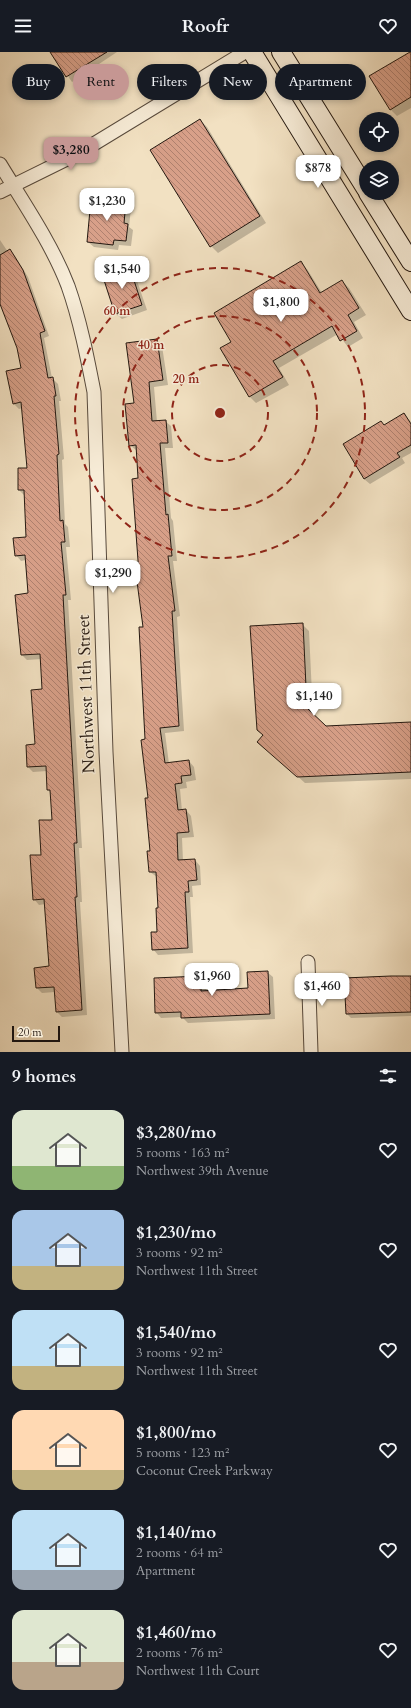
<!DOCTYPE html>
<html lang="en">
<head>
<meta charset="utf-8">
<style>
  body { margin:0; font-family:Cardo,serif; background:#20242c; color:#f1f3f6; height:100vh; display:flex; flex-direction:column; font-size:15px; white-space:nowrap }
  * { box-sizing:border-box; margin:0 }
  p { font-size:13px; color:#9ea1a6 }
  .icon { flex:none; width:22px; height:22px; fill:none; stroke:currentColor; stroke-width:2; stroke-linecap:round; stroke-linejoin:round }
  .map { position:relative; height:1000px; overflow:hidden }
  .details { display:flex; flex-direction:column; background:#171b24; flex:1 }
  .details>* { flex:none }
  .guide { position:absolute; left:12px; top:12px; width:387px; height:36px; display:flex; gap:8px }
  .fabs { position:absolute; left:359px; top:60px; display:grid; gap:8px }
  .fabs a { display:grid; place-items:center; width:40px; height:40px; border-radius:50%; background:#171b24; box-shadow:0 2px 6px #0003; font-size:20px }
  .scale { position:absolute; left:12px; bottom:10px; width:48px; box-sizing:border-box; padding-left:4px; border:2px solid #241810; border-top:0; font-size:11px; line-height:14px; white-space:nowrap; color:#241810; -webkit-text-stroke:3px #f7ecd7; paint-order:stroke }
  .price { position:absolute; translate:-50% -34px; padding:0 9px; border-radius:8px; background:#fff; color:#222; font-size:13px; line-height:26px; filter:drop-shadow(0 1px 2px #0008) }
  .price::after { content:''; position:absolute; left:50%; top:24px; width:12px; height:9px; margin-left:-6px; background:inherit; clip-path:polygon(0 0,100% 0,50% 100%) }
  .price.active { background:#c59692; color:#111 }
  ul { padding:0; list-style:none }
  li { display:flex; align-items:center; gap:12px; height:100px; padding:0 12px }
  li span { display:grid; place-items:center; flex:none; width:112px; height:80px; border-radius:12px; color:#555 }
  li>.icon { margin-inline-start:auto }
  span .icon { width:48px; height:48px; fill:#fffc; stroke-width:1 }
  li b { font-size:17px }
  h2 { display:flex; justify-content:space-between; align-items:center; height:48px; padding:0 12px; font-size:17px }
  .chip { padding:0 14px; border-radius:18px; background:#171b24; box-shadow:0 2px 6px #0003; font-size:14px; line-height:36px }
  .chip.active { background:#c59692; color:#111 }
  header { display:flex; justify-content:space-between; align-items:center; height:52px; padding:0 12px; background:#171b24; font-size:18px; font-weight:700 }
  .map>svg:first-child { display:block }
</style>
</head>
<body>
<header><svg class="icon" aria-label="menu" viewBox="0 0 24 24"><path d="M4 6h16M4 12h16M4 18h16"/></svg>Roofr<svg class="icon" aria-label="heart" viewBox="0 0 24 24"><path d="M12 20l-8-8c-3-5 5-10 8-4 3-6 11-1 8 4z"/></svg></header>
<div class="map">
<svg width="411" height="1000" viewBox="0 0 411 1000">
  <defs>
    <pattern id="building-back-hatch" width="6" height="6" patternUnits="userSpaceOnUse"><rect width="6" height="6" fill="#d8a089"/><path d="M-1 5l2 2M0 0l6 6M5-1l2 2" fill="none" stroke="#af816f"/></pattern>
  </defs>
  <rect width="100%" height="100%" fill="#f2e1c2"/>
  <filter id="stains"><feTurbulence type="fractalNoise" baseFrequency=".005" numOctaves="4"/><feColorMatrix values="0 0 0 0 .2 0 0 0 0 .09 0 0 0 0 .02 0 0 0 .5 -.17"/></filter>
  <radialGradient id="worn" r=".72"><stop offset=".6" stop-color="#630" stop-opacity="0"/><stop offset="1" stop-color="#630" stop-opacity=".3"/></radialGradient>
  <!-- shadow -->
  <g fill="#0003">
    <path d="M51,0H117L72,30Z"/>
    <path d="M411,0V56L397,64L390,57Z"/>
    <path d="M200,68L207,75L266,171L218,201L211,194L152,98Z"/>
    <path d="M126,151L131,156L129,175L133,178L131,194L119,193L118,198L94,195L88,190Z"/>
    <path d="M0,188L8,200L10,198L15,204L28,225L49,284L44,286L52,326L58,332L61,349H59L64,407L62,408L65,472L68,475L70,495H66L71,548H68L82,796H79L82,850H80L87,963L62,965L57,960L55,940L42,941L37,936L51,915L46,852L39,853L34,847L42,804L53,768L51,741L48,738L47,719L33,720L28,715L36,693L43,638L41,607L27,608L22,603L29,542L26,508L21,509L16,503L27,486L25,444L19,438L28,417L23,356L19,357L13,351L22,317L18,296L0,249Z"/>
    <path d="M301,211L307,217L322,241L342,229L349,236L366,263L354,270L363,286L348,295L338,282L279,316L289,333L256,351L250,345L221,296L232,290Z"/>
    <path d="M128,215L134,220L147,258L122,267L116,262Z"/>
    <path d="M157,288L162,294L168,333L154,335L157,370L165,369L171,374L173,396H165L171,466L173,469L177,509H173L180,564L177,565L184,679L165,681L169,712L189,709L194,715L196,728L186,730L187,736L180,737L182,759L186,758L191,764L194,785L182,786L183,809L195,808L200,814L201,833L192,834L193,845H190L193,901L158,903L153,897L158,881L159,857L157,825L150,820L151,800L144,576L140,523L139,427L137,399L130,393L135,352Z"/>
    <path d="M404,362L411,370V401L402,406L405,411L370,432L364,427L385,374Z"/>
    <path d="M302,572L309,579L313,663L326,675L411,671V727L305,731L264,694V683Z"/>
    <path d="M267,920L273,925L275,967L188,971L182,965L161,966L156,960L200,925L206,931V939L249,937Z"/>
    <path d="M411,925V964L351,966L347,962L345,927Z"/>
  </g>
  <!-- building -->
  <g fill="url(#building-back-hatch)" stroke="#241810">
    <path d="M50,0H107L66,25Z"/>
    <path d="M410,0H411V45L390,58L369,24Z"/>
    <path d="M200,67L260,164L210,195L150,98Z"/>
    <path d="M91,147L126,150L124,171L128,172L126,189L114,188L113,193L87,190Z"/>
    <path d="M10,197L23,218L45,279L40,281L48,326L53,325L56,344H54L59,402L57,403L60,469L63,468L65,490H61L66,543H63L77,791H74L77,845H75L82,958L56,960L54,935L36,936L34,916L49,914L44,847L33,848L30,803H41L39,768H52L50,738H47L46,714L27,715L26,693L35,692L31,638L42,637L40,602L21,603L15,543L28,541L25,503L15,504L13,486L26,485L24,438H18V416H27L21,350L13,352L6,319L21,316L17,296L0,252V203Z"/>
    <path d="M301,209L320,241L342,228L359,256L348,263L357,279L340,289L332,274L273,309L283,325L249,345L220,296L231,290L214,261Z"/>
    <path d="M129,213L142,253L115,262L102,222Z"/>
    <path d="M157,287L163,328L149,330L152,369L166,368L168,391H160L166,463L168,462L172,504H168L175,559H172L179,674L160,676L165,711L189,708L191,723L181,724L182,731L175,732L178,758L186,757L189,780L177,781L178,808L195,807L197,828L188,829L189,840H185L188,896L152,898L151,880H157L156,856H158L156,820H149L147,799H150L145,746H148L141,688L145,687L139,575H143L136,522H139L132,427L138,426L136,393L129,394L125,352L134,351L126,291Z"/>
    <path d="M404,361L411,372V393L397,401L400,405L364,427L343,392L381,369L384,373Z"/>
    <path d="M303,571L307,656L326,674L411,670V720L297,725L257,690L263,683L257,678L250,574Z"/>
    <path d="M268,919L270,962L181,966V960L155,961L154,926L201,924V939L248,936L247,920Z"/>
    <path d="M391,924H411V960L346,962L344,926Z"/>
  </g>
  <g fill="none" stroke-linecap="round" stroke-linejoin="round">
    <!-- street casing -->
    <g stroke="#584a3c" stroke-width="15">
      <g id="street">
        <path d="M0,112C23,150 52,192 68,234C80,268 87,304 94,340L106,700L122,1000"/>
        <path d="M0,140L79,101L245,0"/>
        <path d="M308,910L311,1000"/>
      </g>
    </g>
    <!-- secondary casing -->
    <g stroke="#241810" stroke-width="20">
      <g id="secondary">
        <path d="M252,0L411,259"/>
        <path d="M281,0L366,137"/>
        <path d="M368,141L411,210"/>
      </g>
    </g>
    <!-- street -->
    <use href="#street" stroke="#f7ecd7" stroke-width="13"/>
    <!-- secondary -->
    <use href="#secondary" stroke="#f7ecd7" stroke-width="18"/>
  </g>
  <!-- distance rings -->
  <g fill="none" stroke="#8f2418" stroke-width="2" stroke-dasharray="7 5">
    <circle cx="220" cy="361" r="48"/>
    <circle cx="220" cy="361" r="97"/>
    <circle cx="220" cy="361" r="145"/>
  </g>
  <g text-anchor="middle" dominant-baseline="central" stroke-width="3" stroke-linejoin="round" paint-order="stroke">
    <!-- street labels -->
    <g font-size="17" fill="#241810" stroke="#f7ecd7">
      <text transform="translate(86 642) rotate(-92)">Northwest 11th Street</text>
    </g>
  </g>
  <circle cx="220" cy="361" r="6" fill="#8f2418" stroke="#f7ecd7" stroke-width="2"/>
  <g font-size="12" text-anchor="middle" font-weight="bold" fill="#8f2418" stroke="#f7ecd7" stroke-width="3" stroke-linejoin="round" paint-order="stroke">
    <text x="117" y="263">60 m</text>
    <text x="151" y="297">40 m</text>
    <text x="186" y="331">20 m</text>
  </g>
  <rect width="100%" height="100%" filter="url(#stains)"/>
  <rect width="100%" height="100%" fill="url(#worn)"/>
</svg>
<div class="fabs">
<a><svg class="icon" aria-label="locate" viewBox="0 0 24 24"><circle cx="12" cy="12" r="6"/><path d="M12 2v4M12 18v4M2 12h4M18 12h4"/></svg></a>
<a><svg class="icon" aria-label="layers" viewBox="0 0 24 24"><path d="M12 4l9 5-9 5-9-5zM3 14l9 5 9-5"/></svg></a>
</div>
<div class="scale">20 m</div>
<b class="price active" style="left:71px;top:119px">$3,280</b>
<b class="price" style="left:318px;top:137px">$878</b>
<b class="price" style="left:107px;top:170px">$1,230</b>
<b class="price" style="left:122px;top:238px">$1,540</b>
<b class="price" style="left:281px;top:271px">$1,800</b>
<b class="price" style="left:113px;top:542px">$1,290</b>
<b class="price" style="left:314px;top:665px">$1,140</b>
<b class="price" style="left:212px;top:945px">$1,960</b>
<b class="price" style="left:322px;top:955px">$1,460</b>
<div class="guide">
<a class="chip">Buy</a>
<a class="chip active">Rent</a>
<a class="chip">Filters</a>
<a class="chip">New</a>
<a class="chip">Apartment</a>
</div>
</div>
<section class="details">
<h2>9 homes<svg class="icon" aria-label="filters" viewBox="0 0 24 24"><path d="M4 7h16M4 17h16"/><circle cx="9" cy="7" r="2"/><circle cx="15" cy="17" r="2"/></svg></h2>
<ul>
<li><span style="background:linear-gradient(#dfe7d0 70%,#8fb573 0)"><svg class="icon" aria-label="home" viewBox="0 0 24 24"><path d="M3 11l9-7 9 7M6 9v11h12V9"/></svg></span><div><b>$3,280/mo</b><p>5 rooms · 163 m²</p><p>Northwest 39th Avenue</p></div><svg class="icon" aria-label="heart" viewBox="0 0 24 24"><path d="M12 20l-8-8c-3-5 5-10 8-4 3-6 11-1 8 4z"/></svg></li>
<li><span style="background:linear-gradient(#a9c7e8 70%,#c2b280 0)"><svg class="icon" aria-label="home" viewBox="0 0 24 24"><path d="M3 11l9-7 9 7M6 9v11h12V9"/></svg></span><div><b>$1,230/mo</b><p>3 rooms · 92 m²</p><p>Northwest 11th Street</p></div><svg class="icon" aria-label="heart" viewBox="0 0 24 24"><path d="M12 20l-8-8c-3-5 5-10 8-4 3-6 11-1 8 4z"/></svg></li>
<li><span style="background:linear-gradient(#bfe0f5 70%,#c2b280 0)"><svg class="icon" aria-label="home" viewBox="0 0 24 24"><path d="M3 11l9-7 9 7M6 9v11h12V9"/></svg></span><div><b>$1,540/mo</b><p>3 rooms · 92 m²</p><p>Northwest 11th Street</p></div><svg class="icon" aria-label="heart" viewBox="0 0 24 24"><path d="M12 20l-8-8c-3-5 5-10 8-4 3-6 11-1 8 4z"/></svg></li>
<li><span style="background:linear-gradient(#ffd9b3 75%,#c2b280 0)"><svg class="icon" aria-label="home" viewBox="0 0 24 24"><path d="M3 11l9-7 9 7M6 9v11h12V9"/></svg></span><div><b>$1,800/mo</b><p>5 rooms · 123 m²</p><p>Coconut Creek Parkway</p></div><svg class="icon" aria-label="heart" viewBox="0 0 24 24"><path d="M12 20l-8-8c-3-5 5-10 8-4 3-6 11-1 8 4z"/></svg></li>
<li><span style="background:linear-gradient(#bfe0f5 75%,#9aa5b1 0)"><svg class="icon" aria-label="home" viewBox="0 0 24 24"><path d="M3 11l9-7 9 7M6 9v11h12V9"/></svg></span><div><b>$1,140/mo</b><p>2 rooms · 64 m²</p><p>Apartment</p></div><svg class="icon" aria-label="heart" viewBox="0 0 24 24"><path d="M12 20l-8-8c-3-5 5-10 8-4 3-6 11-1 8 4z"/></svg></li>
<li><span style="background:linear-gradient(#dfe7d0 65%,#b9a48a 0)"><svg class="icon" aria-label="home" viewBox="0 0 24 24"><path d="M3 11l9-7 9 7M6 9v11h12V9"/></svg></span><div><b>$1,460/mo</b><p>2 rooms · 76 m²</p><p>Northwest 11th Court</p></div><svg class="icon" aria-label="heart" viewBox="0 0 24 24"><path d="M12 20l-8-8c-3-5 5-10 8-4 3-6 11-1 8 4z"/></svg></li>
</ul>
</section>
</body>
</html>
